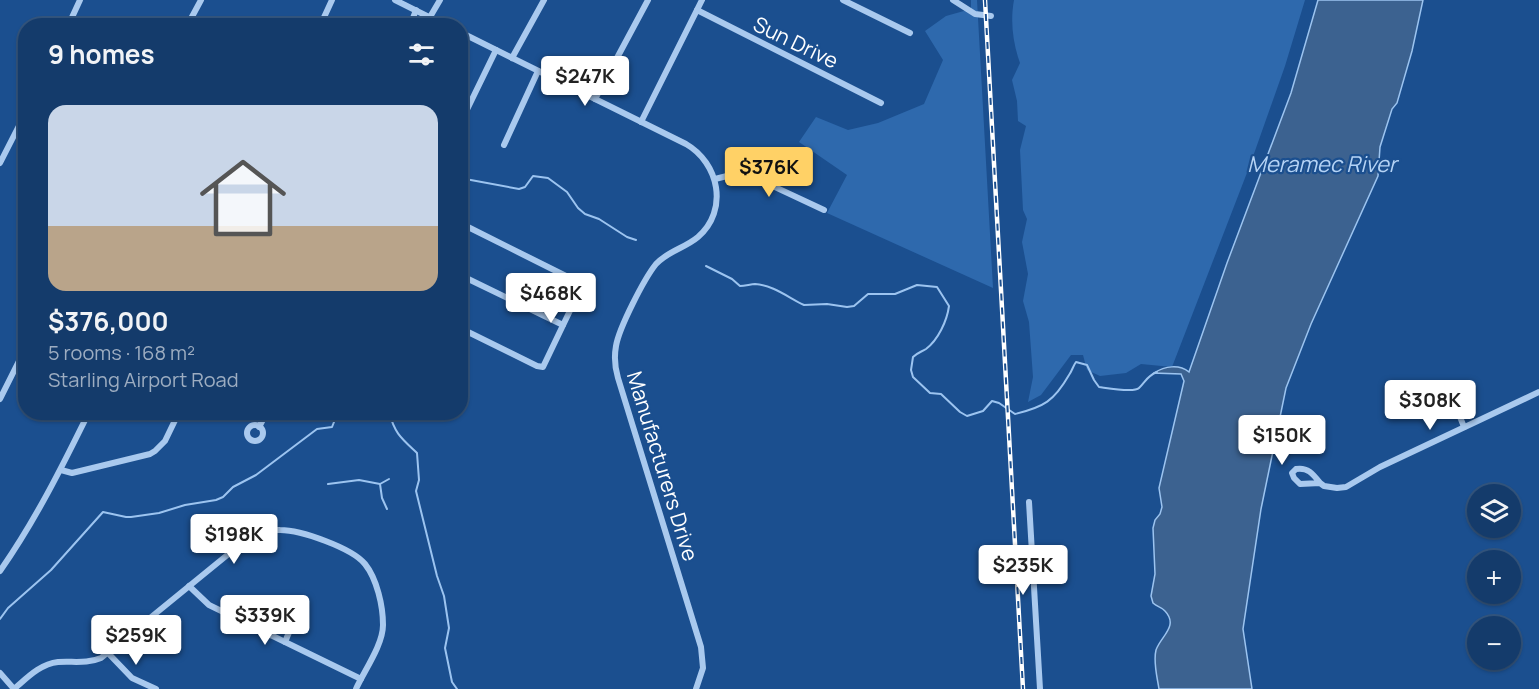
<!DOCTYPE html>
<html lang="en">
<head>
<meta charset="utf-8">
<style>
  body { margin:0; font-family:Manrope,sans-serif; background:#214673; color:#f1f3f6; height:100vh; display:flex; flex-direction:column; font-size:22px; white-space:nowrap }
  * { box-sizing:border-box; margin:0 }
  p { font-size:20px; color:#9dadc1 }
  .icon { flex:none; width:33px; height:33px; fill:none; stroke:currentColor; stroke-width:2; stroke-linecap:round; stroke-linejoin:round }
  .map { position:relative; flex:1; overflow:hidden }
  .sheet { position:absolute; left:18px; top:18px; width:450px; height:402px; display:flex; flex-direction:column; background:#143b6b; border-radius:24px; box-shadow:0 2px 4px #0004,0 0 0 2px #33557e }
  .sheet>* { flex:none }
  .controls { position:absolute; left:1467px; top:484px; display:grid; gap:12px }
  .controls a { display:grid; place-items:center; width:54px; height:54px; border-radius:50%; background:#143b6b; box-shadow:0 2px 4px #0004,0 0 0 2px #33557e; font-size:30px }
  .price { position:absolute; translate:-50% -51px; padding:0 14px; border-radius:6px; background:#fff; color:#222; font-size:20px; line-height:39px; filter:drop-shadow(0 2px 3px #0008) }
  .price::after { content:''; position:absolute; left:50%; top:36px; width:18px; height:14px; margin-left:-9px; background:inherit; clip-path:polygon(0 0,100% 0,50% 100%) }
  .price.current { background:#ffd166; color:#111 }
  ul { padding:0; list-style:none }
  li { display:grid; align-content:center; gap:12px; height:318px; padding:0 30px }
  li+li { border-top:2px solid #33557e }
  li span { display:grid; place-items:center; height:186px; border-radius:18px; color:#555 }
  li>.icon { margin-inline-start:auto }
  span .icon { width:108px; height:108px; fill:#fffc; stroke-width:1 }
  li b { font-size:26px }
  h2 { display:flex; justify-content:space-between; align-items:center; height:72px; padding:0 30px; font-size:26px }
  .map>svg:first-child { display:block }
</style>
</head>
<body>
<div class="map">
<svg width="1539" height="689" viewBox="0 0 1539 689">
  <rect width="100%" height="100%" fill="#1b4f8f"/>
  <!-- green -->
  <g fill="#2e69ad">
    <path d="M971,0H977L993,288L827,213L847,175L799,142L816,117L848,130L878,123L924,104L943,60L925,31L946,16L971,9Z"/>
    <path d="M1014,0H1305L1285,66L1250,165L1172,367L1141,364L1126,373L1100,376L1087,370L1083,355H1071L1041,395L1028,402L1033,377L1029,322L1023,301L1028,274L1022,242L1027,219L1023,210L1020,150L1026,126L1018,121L1017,101L1012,80L1020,63C1013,43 1010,22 1014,0Z"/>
  </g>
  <!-- water -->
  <path fill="#3c6290" stroke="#9cc4f0" stroke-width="1.5" d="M1318,0H1423L1412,51L1397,103L1392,109L1380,147L1378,176L1311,324L1286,388L1261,509L1243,629L1252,689H1159C1157,676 1153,662 1156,650C1161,636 1179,626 1165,611C1162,607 1157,607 1153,603L1151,596L1155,574L1153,528L1155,520L1160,514L1162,507L1159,488L1184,381L1181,374L1154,373C1165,366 1179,364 1189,372L1227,263L1291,93Z"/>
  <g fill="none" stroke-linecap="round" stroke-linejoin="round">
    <!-- stream -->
    <g stroke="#9cc4f0" stroke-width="2">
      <path d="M460,178L519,189L525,187L533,176L548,178L567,192L578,208L585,214L599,219L627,237L636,240"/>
      <path d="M706,266L732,279L740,286C745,286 751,284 755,284C773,285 789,298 804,305L827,304L847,307L854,306L868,294H895L917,285L937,287L949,306C947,321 938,340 926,349C921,352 917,353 913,357L911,370L913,377L930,393L941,394L960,412L967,416L983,411L992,401L999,403L1015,414C1044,407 1054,401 1069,375C1072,371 1073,366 1076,362L1087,365L1094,380L1099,387C1107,388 1134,393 1139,388C1146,381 1147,376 1157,372"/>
      <path d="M389,412C395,434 401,438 417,453L419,480L416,491L437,576L444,596L449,628L445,648L452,682L457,689"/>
      <path d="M328,484L359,480L380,484L389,479"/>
      <path d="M380,484L382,498L387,509"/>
      <path d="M0,619L8,608L51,570L103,512L126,517H131L159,513L185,505L216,500L223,497L233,487L256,475L317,429L332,427L338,412"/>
    </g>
    <!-- minor -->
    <g stroke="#a9c9ee" stroke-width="6">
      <path d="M395,0L447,26"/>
      <path d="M843,0L910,33"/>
      <path d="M953,0L975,14L991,16"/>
      <path d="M697,10L881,103"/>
      <path d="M430,17L440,0"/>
      <path d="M68,26L80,0"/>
      <path d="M187,26L201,0"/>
      <path d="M320,26L332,0"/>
      <path d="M410,26L416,10"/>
      <path d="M460,32L686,144C719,163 729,210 698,237C685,248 668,251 656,264C644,279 619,328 616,346C614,357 615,368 618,378L701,647L703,668L696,689"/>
      <path d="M512,58L544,0"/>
      <path d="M595,99L648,0"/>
      <path d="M641,122L702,0"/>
      <path d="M460,124L496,50"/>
      <path d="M504,145L538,71"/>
      <path d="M0,163L26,112"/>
      <path d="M715,179L735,174L745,173L824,210"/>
      <path d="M460,223L576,281L578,288L577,296L543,367L537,366L460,328"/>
      <path d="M460,275L563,325"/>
      <path d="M1449,389L1464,427"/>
      <path d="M0,399L26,347"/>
      <circle cx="255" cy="433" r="8"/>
      <path d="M259,427L267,412"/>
      <path d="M61,470L72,473L150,454L155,451L165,441L179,412"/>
      <path d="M1320,483C1313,474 1308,467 1296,469L1292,473L1294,478L1300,484L1320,483L1324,486L1337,488L1346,487L1380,467L1539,392"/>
      <path d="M1029,502L1040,689"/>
      <path d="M0,571C35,521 62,467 89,412"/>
      <path d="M189,586L209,605L361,679"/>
      <path d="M270,635L278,620L287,618L292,625L285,642"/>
      <path d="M108,653L132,678L156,689"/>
      <path d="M0,673L14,689"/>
      <path d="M14,689C27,678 40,664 58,662C73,661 87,664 101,658L242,543C253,535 266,529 280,530C301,530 352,548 365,564C377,579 383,606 383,625C383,645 364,671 356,689"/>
    </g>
    <!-- rail casing -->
    <g stroke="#fff" stroke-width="4.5">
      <path id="rail" d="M985,0L1023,689"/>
    </g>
    <!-- rail -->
    <use href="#rail" stroke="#1b4f8f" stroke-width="2" stroke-dasharray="7" stroke-linecap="butt"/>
  </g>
  <g text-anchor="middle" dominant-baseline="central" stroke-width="4.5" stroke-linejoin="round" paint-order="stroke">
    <!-- street labels -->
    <g font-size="21" fill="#fff" stroke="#1b4f8f">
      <text transform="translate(796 42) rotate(26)">Sun Drive</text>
      <text transform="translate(663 466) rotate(73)">Manufacturers Drive</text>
    </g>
    <!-- water labels -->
    <g font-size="22" font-style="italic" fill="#b5d3f5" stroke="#1b4f8f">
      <text x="1322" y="164">Meramec River</text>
    </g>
  </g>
</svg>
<div class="controls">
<a><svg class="icon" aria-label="layers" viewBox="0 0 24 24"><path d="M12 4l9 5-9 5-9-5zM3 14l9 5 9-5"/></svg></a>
<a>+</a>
<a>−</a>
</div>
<b class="price" style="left:585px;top:107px">$247K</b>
<b class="price current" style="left:769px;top:198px">$376K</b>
<b class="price" style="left:551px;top:324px">$468K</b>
<b class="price" style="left:1430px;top:431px">$308K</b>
<b class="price" style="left:1282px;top:466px">$150K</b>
<b class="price" style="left:234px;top:565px">$198K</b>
<b class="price" style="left:1023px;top:596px">$235K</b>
<b class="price" style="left:265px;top:646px">$339K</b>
<b class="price" style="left:136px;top:666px">$259K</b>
<section class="sheet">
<h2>9 homes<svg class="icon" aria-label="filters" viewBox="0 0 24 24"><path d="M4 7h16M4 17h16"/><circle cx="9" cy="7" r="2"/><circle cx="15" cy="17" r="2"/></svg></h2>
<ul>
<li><span style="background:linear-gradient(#c9d6e8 65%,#b9a48a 0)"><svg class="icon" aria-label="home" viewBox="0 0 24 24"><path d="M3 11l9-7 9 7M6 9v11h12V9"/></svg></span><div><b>$376,000</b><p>5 rooms · 168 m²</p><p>Starling Airport Road</p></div></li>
</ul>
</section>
</div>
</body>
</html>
